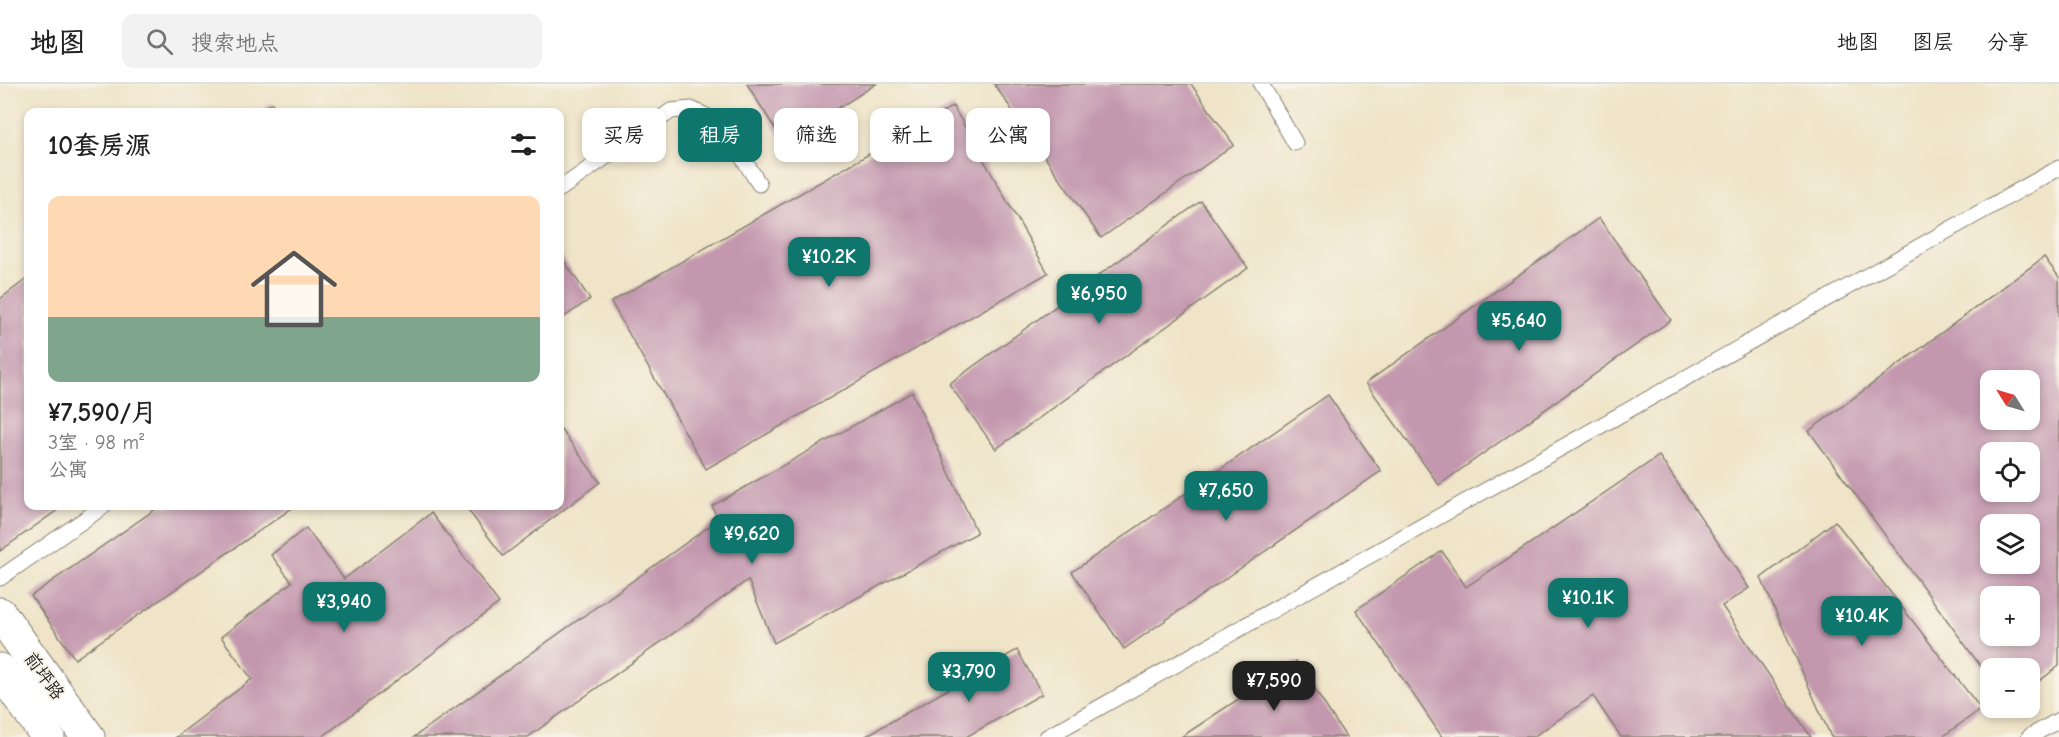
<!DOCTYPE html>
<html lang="zh">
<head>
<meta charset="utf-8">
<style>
  body { margin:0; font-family:"Comic Neue","LXGW WenKai TC",sans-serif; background:#f2f2f2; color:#222; height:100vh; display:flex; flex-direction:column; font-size:22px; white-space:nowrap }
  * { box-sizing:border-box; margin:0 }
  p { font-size:20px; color:#767676 }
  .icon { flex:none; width:33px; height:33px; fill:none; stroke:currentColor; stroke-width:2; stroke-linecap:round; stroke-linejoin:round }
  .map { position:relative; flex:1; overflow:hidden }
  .panel { position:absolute; left:24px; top:24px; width:540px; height:402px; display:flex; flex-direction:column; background:#fff; border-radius:12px; box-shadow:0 3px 9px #0003 }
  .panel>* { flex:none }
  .hud { position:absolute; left:582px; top:24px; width:570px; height:54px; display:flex; gap:12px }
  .needle { width:39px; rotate:307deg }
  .buttons { position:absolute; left:1980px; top:286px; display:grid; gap:12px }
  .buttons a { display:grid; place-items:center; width:60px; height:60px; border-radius:12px; background:#fff; box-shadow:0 3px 9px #0003; font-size:30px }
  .price { position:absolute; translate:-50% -51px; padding:0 14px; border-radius:12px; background:#0f766e; color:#fff; font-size:20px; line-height:39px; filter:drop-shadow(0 2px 3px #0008) }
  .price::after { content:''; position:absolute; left:50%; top:36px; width:18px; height:14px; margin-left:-9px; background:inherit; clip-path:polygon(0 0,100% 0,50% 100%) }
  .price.on { background:#222; color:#fff }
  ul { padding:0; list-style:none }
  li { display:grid; align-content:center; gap:12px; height:318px; padding:0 24px }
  li span { display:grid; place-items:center; height:186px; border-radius:12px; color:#555 }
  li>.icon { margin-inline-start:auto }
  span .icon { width:108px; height:108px; fill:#fffc; stroke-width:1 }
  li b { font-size:26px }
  h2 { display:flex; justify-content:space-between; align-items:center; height:72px; padding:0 24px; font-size:26px }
  .pill { padding:0 21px; border-radius:12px; background:#fff; box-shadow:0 3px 9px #0003; font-size:21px; line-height:54px }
  .pill.on { background:#0f766e; color:#fff }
  header { display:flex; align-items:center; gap:36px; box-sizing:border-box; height:84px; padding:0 30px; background:#fff; border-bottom:2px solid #e0e0e0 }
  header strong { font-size:28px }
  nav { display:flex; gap:33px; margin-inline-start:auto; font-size:21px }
  .search { width:420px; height:54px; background:#f2f2f2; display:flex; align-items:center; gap:15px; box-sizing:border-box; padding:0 21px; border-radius:12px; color:#767676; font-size:22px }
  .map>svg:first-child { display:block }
</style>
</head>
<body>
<header>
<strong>地图</strong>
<div class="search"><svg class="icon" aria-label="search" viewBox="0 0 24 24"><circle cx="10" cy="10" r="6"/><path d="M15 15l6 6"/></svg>搜索地点</div>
<nav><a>地图</a><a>图层</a><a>分享</a></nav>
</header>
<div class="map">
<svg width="2059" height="653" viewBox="0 0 2059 653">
  <rect width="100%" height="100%" fill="#f7f3e8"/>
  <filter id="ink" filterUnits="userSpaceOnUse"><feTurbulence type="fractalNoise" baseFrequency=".0167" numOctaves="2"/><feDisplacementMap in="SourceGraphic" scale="12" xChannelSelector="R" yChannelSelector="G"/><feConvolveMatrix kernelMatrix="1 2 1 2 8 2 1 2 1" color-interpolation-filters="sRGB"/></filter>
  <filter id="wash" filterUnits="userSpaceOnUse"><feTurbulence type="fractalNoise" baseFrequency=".008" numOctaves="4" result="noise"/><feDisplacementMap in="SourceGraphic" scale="24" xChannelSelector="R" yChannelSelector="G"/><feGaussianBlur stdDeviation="1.35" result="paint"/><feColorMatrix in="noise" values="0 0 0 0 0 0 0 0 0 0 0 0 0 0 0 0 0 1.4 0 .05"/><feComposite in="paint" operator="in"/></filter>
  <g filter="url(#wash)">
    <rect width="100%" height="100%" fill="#efe4c8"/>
    <g id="blocks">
      <!-- building -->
      <g fill="#c397ae" fill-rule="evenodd">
        <path d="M747,0H876L784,59Z"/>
        <path d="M994,0H1191L1234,61L1101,154Z"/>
        <path d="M272,19L278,28H259Z"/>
        <path d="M953,22L1048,189L706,385L611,218Z"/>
        <path d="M1201,117L1248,184L996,365L949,300Z"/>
        <path d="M1599,134L1671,236L1439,401L1366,299Z"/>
        <path d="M560,171L590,215L560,236Z"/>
        <path d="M2044,173L2059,193V582L2030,604V585H1990V595L1809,347ZM1990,297H2030V336H1990ZM1990,369H2030V408H1990ZM1990,441H2030V480H1990ZM1990,513H2030V552H1990Z"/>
        <path d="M28,194V422H63L0,467V215Z"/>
        <path d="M912,308L977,449L774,559L748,496L528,653H414L718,436L712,422Z"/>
        <path d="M1328,311L1381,387L1124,565L1072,488Z"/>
        <path d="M560,344L600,398L503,472L465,422H560Z"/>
        <path d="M1659,372L1749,504L1722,522L1811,653H1621L1593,612L1533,653H1442L1356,526L1442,467L1466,503Z"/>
        <path d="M160,422H295L75,575L31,512Z"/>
        <path d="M431,429L499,519L322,653H176L252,595L221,553L292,498L271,471L306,444L344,495Z"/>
        <path d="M1835,437L1981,625L1942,653H1831L1761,494Z"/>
        <path d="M1017,566L1042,610L966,653H864Z"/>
        <path d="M1296,577L1346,653H1181Z"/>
      </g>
    </g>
  </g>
  <g filter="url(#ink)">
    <use href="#blocks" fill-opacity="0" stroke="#868072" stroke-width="1.5"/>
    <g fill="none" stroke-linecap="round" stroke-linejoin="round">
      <!-- service casing -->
      <g stroke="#868072" stroke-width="17">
        <g id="service">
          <path d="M1261,0L1295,59"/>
          <path d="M560,105L671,27L691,25L721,39L759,100"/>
          <path d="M0,494L104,422"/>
          <path d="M1047,653L2059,84"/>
          <path d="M2029,653L2059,636"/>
        </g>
      </g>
      <!-- tertiary casing -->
      <g stroke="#868072" stroke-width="35">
        <g id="tertiary">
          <path d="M0,530L88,653"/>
          <path d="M0,586L48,653"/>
        </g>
      </g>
      <!-- service -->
      <use href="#service" stroke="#fff" stroke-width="15"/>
      <!-- tertiary -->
      <use href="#tertiary" stroke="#fff" stroke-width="33"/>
    </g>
  </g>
  <g text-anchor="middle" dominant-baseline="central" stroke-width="4.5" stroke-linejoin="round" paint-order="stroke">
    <!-- street labels -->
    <g font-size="18" fill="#1c1c1c" stroke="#f7f3e8">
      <text transform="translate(44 592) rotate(54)">前坪路</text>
    </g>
  </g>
</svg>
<div class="buttons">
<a><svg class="needle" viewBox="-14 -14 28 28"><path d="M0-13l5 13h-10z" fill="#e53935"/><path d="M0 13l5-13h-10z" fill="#767676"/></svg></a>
<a><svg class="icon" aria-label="locate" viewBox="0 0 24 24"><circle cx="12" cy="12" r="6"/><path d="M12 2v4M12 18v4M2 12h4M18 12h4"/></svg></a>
<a><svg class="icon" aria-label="layers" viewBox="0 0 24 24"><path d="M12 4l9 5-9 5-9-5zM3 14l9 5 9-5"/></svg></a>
<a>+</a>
<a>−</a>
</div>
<b class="price" style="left:829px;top:204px">¥10.2K</b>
<b class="price" style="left:1099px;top:241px">¥6,950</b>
<b class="price" style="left:1519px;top:268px">¥5,640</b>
<b class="price" style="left:1226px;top:438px">¥7,650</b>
<b class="price" style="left:752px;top:481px">¥9,620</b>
<b class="price" style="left:1588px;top:545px">¥10.1K</b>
<b class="price" style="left:344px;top:549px">¥3,940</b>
<b class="price" style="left:1862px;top:563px">¥10.4K</b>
<b class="price" style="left:969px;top:619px">¥3,790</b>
<b class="price on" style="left:1274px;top:628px">¥7,590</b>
<div class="hud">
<a class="pill">买房</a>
<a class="pill on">租房</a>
<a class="pill">筛选</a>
<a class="pill">新上</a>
<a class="pill">公寓</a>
</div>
<section class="panel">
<h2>10套房源<svg class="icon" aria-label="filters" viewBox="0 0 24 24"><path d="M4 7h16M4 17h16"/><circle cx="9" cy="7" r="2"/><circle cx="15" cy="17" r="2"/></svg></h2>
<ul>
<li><span style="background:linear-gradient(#ffd9b3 65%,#7fa58c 0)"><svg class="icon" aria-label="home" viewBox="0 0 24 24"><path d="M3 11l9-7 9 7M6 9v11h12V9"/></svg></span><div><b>¥7,590/月</b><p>3室 · 98 m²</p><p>公寓</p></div></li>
</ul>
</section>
</div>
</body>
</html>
